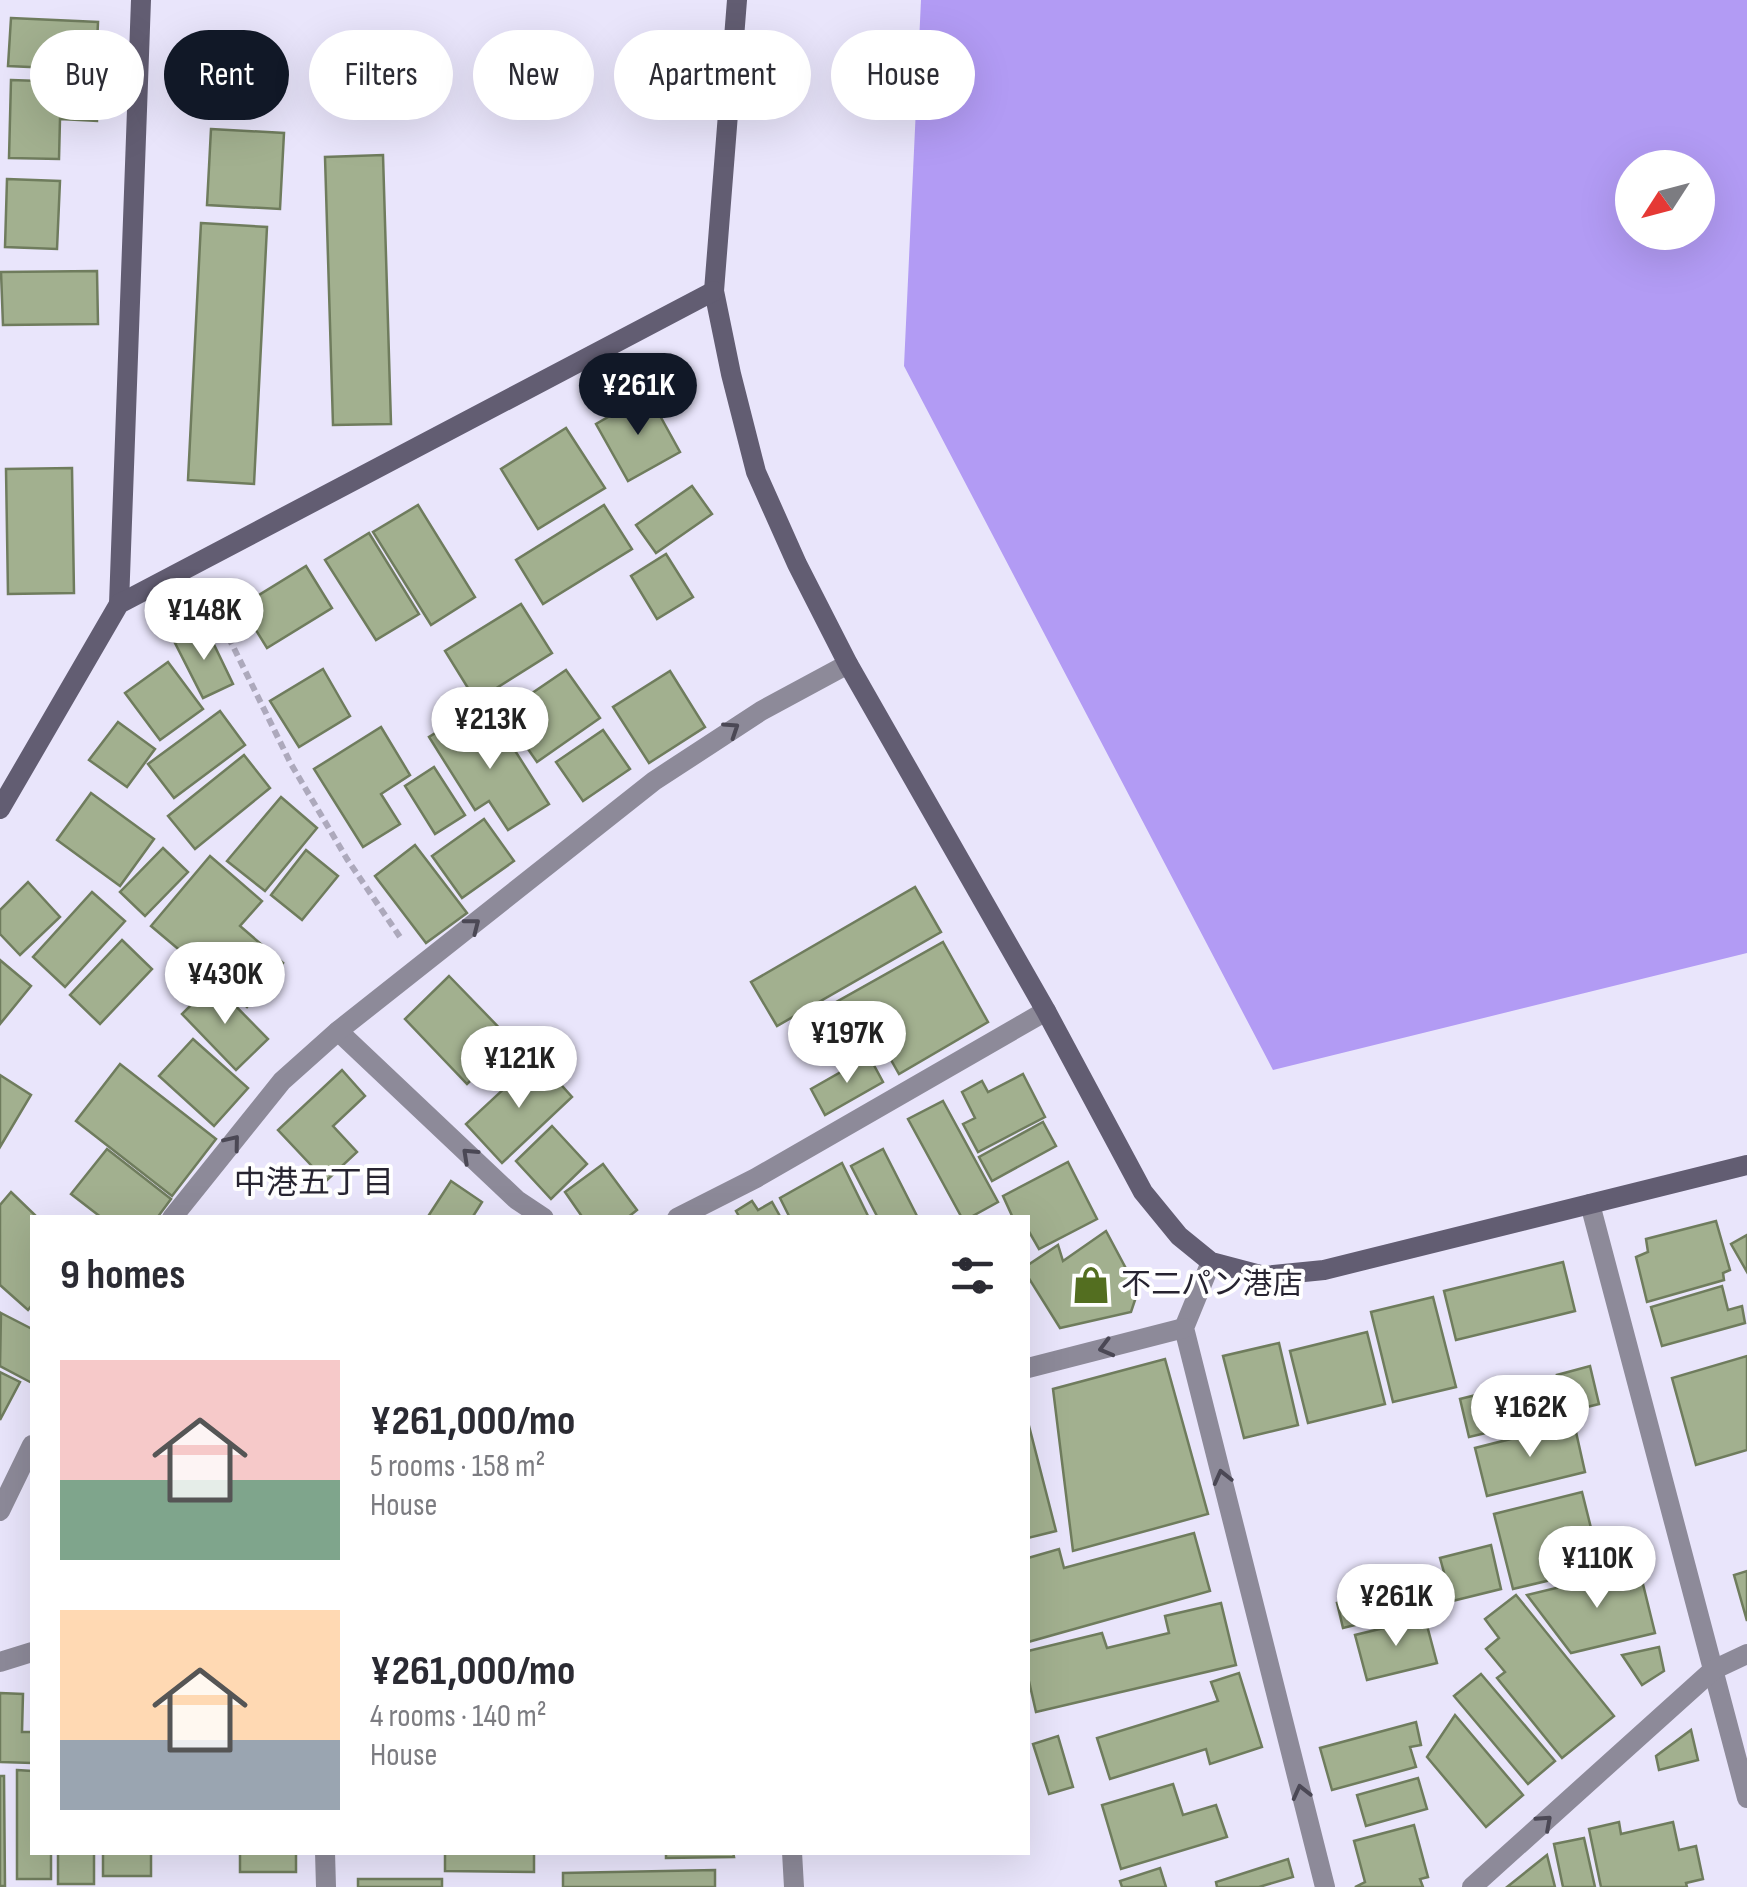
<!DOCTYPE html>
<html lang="en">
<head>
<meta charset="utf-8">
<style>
  body { margin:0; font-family:"Sofia Sans Condensed","Noto Sans JP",sans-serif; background:#f7f7f7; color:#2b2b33; height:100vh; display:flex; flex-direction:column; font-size:38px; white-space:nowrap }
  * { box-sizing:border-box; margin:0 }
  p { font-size:32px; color:#7c7c81 }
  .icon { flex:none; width:55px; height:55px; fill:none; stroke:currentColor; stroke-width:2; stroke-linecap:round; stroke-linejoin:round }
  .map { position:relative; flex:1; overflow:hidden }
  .sheet { position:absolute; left:30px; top:1215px; width:1000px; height:640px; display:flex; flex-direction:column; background:#fff; border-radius:0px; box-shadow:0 10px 40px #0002 }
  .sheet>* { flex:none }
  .hud { position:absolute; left:30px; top:30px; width:1000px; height:90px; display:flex; gap:20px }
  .needle { width:65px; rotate:234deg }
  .controls { position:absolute; left:1615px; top:150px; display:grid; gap:20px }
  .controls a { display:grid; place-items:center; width:100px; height:100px; border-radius:50%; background:#fff; box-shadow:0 10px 40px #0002; font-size:50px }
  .price { position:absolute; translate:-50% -85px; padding:0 22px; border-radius:35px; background:#fff; color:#222; font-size:32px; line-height:65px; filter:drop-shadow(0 2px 5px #0008) }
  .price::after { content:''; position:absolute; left:50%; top:60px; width:30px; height:22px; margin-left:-15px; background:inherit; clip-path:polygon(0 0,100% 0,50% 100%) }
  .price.active { background:#111827; color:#fff }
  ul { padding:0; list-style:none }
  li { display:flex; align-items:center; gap:30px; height:250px; padding:0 30px }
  li span { display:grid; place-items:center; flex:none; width:280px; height:200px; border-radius:0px; color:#555 }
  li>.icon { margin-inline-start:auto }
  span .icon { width:120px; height:120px; fill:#fffc; stroke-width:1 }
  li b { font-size:42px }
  h2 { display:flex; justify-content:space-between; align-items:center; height:120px; padding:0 30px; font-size:42px }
  .pill { padding:0 35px; border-radius:45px; background:#fff; box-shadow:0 10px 40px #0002; font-size:35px; line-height:90px }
  .pill.active { background:#111827; color:#fff }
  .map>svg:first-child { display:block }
</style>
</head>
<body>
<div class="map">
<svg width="1747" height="1887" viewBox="0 0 1747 1887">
  <rect width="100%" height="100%" fill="#e9e5fb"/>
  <!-- water -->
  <path fill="#b29bf4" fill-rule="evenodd" d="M921,0H1747V953L1273,1070L904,366ZM1632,168H1698V232H1632Z"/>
  <!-- building -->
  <g fill="#a2b08f" stroke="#6f7c5d" stroke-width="2.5">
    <path d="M11,18L98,22L96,70L8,66Z"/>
    <path d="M11,80L98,83L97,121L60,119L59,159L9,158Z"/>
    <path d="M211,129L284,133L280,209L207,205Z"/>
    <path d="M383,155L391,424L333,425L325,157Z"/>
    <path d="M7,179L60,181L57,249L5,247Z"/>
    <path d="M201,223L267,227L254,484L188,480Z"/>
    <path d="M97,271L98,324L3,325L1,272Z"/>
    <path d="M648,394L680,452L628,481L596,424Z"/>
    <path d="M566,428L605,488L538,529L501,469Z"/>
    <path d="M72,468L74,593L8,594L6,469Z"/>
    <path d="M692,486L712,514L656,553L636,525Z"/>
    <path d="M418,505L475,597L431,625L373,532Z"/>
    <path d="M604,505L632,549L543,604L516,560Z"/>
    <path d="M369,533L419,614L376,640L325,560Z"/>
    <path d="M666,554L693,597L657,619L631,576Z"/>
    <path d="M306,566L332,608L267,648L241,606Z"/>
    <path d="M521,604L552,653L476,701L445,651Z"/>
    <path d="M206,628L233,684L203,698L175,643Z"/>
    <path d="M168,662L203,709L160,740L125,693Z"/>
    <path d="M323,669L350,716L299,747L270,701Z"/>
    <path d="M566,670L600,718L537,762L503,713Z"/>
    <path d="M670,671L705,727L649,763L613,707Z"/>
    <path d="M220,711L245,745L174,798L148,764Z"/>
    <path d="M460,718L473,739L498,724L549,804L508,830L489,801L475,810L429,737Z"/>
    <path d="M118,722L155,749L127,787L89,760Z"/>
    <path d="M381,727L410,775L381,794L400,824L363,847L314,769Z"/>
    <path d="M603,730L630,769L583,801L556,762Z"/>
    <path d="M244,755L270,788L195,849L168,816Z"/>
    <path d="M434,767L465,815L435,834L405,786Z"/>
    <path d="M91,793L154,839L120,886L57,840Z"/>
    <path d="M281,797L317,828L265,891L227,861Z"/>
    <path d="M484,819L514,861L462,898L432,856Z"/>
    <path d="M415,845L467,913L426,943L375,876Z"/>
    <path d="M163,848L188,872L145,916L120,892Z"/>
    <path d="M306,850L338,876L302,920L271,895Z"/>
    <path d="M210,856L262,901L240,926L283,963L247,1007L151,926Z"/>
    <path d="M28,882L60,917L20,955L0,934V910Z"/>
    <path d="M915,887L941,932L777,1026L751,982Z"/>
    <path d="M92,892L125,921L65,987L33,957Z"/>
    <path d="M122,940L152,969L100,1024L70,995Z"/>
    <path d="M943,942L988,1022L899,1074L882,1044L875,1049L866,1032L818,1060L797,1024Z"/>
    <path d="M0,960L31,986L0,1024Z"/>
    <path d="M449,976L512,1041L467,1084L405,1019Z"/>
    <path d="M213,983L268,1039L236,1070L182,1014Z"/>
    <path d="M193,1039L248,1088L214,1126L159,1076Z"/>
    <path d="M869,1056L883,1082L825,1115L811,1089Z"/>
    <path d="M537,1058L572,1097L502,1163L466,1124Z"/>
    <path d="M120,1064L216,1139L172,1196L76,1121Z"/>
    <path d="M342,1070L365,1096L333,1126L357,1152L326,1181L278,1130Z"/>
    <path d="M1023,1074L1045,1117L978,1152L963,1124L975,1118L962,1092L982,1081L988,1092Z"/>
    <path d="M0,1075L31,1095L0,1147Z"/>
    <path d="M943,1101L998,1202L969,1218H962L908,1119Z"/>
    <path d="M1043,1122L1056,1146L992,1181L979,1157Z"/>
    <path d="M552,1126L587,1164L551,1199L516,1161Z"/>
    <path d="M107,1149L171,1199L157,1218H102L71,1194Z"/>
    <path d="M883,1149L918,1218H878L851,1166Z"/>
    <path d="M1068,1162L1097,1219L1039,1249L1028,1230V1218H1013L1003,1196Z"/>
    <path d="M842,1163L869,1218H790L780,1198Z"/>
    <path d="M603,1164L637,1210L627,1218H583L565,1192Z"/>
    <path d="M451,1181L482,1202L472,1218H427Z"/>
    <path d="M11,1192L38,1218H32V1305L28,1310L0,1285V1205Z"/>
    <path d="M752,1201L758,1210L772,1202L781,1218H740L736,1211Z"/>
    <path d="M1716,1221L1730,1270L1723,1273L1724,1280L1647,1302L1636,1257L1648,1252L1646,1239Z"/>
    <path d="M1106,1231L1138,1291L1131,1312L1060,1328L1028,1277V1265L1058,1245L1063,1261Z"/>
    <path d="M1747,1235V1272L1731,1244Z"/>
    <path d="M1563,1262L1575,1311L1456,1340L1444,1291Z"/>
    <path d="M1722,1286L1728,1310L1742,1306L1745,1323L1662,1346L1651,1307Z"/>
    <path d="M1433,1297L1456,1387L1393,1402L1371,1312Z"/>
    <path d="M1,1313L32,1329V1383L0,1366Z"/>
    <path d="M1367,1332L1385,1404L1308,1423L1290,1351Z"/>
    <path d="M1279,1343L1298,1425L1244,1438L1223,1356Z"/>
    <path d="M1747,1356V1450L1696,1465L1672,1378Z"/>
    <path d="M1165,1359L1208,1514L1073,1551L1053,1389Z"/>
    <path d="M1590,1366L1599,1404L1567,1412L1557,1375Z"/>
    <path d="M0,1372L20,1382L0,1420Z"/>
    <path d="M1544,1378L1554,1417L1469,1437L1460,1399Z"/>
    <path d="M1028,1422L1056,1531L1028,1538Z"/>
    <path d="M1574,1423L1585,1472L1487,1496L1475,1448Z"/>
    <path d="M1582,1492L1601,1568L1513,1589L1494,1514Z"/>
    <path d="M1194,1533L1210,1591L1028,1642V1558L1059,1549L1064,1568Z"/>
    <path d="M1491,1545L1501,1589L1343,1628L1337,1603L1445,1576L1440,1558Z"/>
    <path d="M1639,1568L1655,1633L1571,1653L1527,1595Z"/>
    <path d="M1747,1571V1621L1734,1575Z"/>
    <path d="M1516,1595L1614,1716L1562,1758L1497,1678L1505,1672L1486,1649L1499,1638L1485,1619Z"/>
    <path d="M1221,1603L1236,1665L1036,1712L1028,1677V1651L1102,1633L1107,1648L1169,1633L1165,1616Z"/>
    <path d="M1425,1618L1437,1663L1367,1680L1355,1635Z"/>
    <path d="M1659,1647L1664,1671L1642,1685L1622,1655Z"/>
    <path d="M1239,1673L1262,1747L1210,1764L1206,1749L1110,1779L1097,1738L1218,1701L1211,1682Z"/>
    <path d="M1481,1674L1555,1761L1528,1784L1454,1696Z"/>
    <path d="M0,1693L23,1694L22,1732H32V1763L0,1762Z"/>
    <path d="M1455,1715L1523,1795L1486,1827L1427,1757Z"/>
    <path d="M1416,1722L1421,1745L1410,1747L1416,1767L1332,1790L1320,1748Z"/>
    <path d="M1691,1730L1698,1760L1659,1770L1656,1756Z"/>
    <path d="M1058,1736L1073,1787L1049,1794L1033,1744Z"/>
    <path d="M17,1770L32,1771V1852H51V1879H17Z"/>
    <path d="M0,1776H4L5,1886H0Z"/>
    <path d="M1418,1778L1427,1809L1366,1826L1357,1795Z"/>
    <path d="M1173,1784L1183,1815L1216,1805L1227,1837L1121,1869L1102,1805Z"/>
    <path d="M1619,1822L1621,1834L1673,1822L1679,1850L1696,1846L1703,1879L1686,1883L1687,1887H1601L1589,1829Z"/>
    <path d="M1414,1825L1428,1877L1420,1879L1423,1887H1355L1365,1882L1354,1841Z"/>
    <path d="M1584,1838L1595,1887H1563L1554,1844Z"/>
    <rect x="58" y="1852" width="36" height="32"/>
    <rect x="103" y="1852" width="48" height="24"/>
    <rect x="240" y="1852" width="56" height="20"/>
    <path d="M445,1852H534V1872L445,1871Z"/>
    <path d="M666,1852H733L734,1857L666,1858Z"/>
    <path d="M1547,1855L1555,1887H1507Z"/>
    <path d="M1288,1859L1293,1877L1259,1887H1217L1216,1882Z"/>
    <path d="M1160,1868L1166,1887H1122L1120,1881Z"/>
    <path d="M715,1870V1887H563V1873Z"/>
    <rect x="358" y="1879" width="84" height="8"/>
  </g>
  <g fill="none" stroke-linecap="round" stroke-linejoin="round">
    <!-- path -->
    <path stroke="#ada9bc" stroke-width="6" stroke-dasharray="8 5" stroke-linecap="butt" d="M227,586L224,628L291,764L347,859L400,937"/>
    <!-- street -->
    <g stroke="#8d8a99" stroke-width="20">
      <path d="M338,1031L517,1200L544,1218"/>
      <path d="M1590,1204L1747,1798"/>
      <path d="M172,1218L282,1081L338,1031L654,781L761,711L848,664"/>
      <path d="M677,1218L756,1178L1046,1011"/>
      <path d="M1211,1262L1184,1328L1325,1887"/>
      <path d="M1028,1368L1184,1328"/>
      <path d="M0,1511L32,1445"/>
      <path d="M0,1662L32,1652"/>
      <path d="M325,1852L326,1887"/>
      <path d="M792,1852L794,1887"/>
      <path d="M1472,1887L1713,1670L1747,1654"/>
    </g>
    <!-- secondary -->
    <g stroke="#625d72" stroke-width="20">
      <path d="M737,0L714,291L731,374L756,472L797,564L848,664L1046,1011L1143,1192L1179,1236L1211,1262L1264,1276L1324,1270L1747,1165"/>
      <path d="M119,604L141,0"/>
      <path d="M0,809L119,604L714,291"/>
    </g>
  </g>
  <!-- one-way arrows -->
  <defs><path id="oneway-chevron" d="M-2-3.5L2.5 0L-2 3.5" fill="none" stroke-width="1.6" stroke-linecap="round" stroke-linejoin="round" transform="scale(2.5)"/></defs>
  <g stroke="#4b4855">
    <use href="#oneway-chevron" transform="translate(732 729) rotate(-33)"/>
    <use href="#oneway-chevron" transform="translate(473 925) rotate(-38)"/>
    <use href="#oneway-chevron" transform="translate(233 1142) rotate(-51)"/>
    <use href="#oneway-chevron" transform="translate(469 1155) rotate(-137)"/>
    <use href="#oneway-chevron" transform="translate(1106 1348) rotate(165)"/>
    <use href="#oneway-chevron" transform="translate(1222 1477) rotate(-104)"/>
    <use href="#oneway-chevron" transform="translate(1301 1792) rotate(-104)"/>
    <use href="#oneway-chevron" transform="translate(1545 1822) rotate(-42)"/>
  </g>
  <!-- icons -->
  <defs>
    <g id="shop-bare" transform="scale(3)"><path d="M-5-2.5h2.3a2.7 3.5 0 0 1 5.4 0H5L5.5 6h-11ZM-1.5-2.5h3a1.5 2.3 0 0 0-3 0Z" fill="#536e20" stroke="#fff" stroke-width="2.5" paint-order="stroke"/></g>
  </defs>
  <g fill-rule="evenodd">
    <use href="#shop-bare" x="1091" y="1285"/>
  </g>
  <g text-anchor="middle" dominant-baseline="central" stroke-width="8" stroke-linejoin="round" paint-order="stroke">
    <!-- poi labels -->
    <g font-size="30" fill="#272431" stroke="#fff" text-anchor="start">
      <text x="1121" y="1285">不二パン港店</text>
    </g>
    <!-- neighbourhood labels -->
    <g font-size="32" fill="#272431" stroke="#fff">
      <text x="314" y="1183">中港五丁目</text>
    </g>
  </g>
</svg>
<div class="controls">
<a><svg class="needle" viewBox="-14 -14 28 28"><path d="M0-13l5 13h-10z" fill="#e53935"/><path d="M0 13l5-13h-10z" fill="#7c7c81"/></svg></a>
</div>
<b class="price active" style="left:638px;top:438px">¥261K</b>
<b class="price" style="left:204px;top:663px">¥148K</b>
<b class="price" style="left:490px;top:772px">¥213K</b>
<b class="price" style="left:225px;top:1027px">¥430K</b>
<b class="price" style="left:847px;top:1086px">¥197K</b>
<b class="price" style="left:519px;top:1111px">¥121K</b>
<b class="price" style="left:1530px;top:1460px">¥162K</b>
<b class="price" style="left:1597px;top:1611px">¥110K</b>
<b class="price" style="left:1396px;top:1649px">¥261K</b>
<div class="hud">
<a class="pill">Buy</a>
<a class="pill active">Rent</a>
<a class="pill">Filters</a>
<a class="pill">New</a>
<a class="pill">Apartment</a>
<a class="pill">House</a>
</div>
<section class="sheet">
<h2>9 homes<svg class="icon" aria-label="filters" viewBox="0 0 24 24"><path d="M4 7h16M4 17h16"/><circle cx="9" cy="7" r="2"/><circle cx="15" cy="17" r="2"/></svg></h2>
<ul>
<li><span style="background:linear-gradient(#f6c9c9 60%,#7fa58c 0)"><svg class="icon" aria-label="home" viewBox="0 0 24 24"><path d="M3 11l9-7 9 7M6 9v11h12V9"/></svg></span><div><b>¥261,000/mo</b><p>5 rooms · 158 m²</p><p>House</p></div></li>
<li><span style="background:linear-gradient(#ffd9b3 65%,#9aa5b1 0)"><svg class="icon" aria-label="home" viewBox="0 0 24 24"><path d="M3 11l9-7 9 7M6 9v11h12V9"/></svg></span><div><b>¥261,000/mo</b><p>4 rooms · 140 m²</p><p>House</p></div></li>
</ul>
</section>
</div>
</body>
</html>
